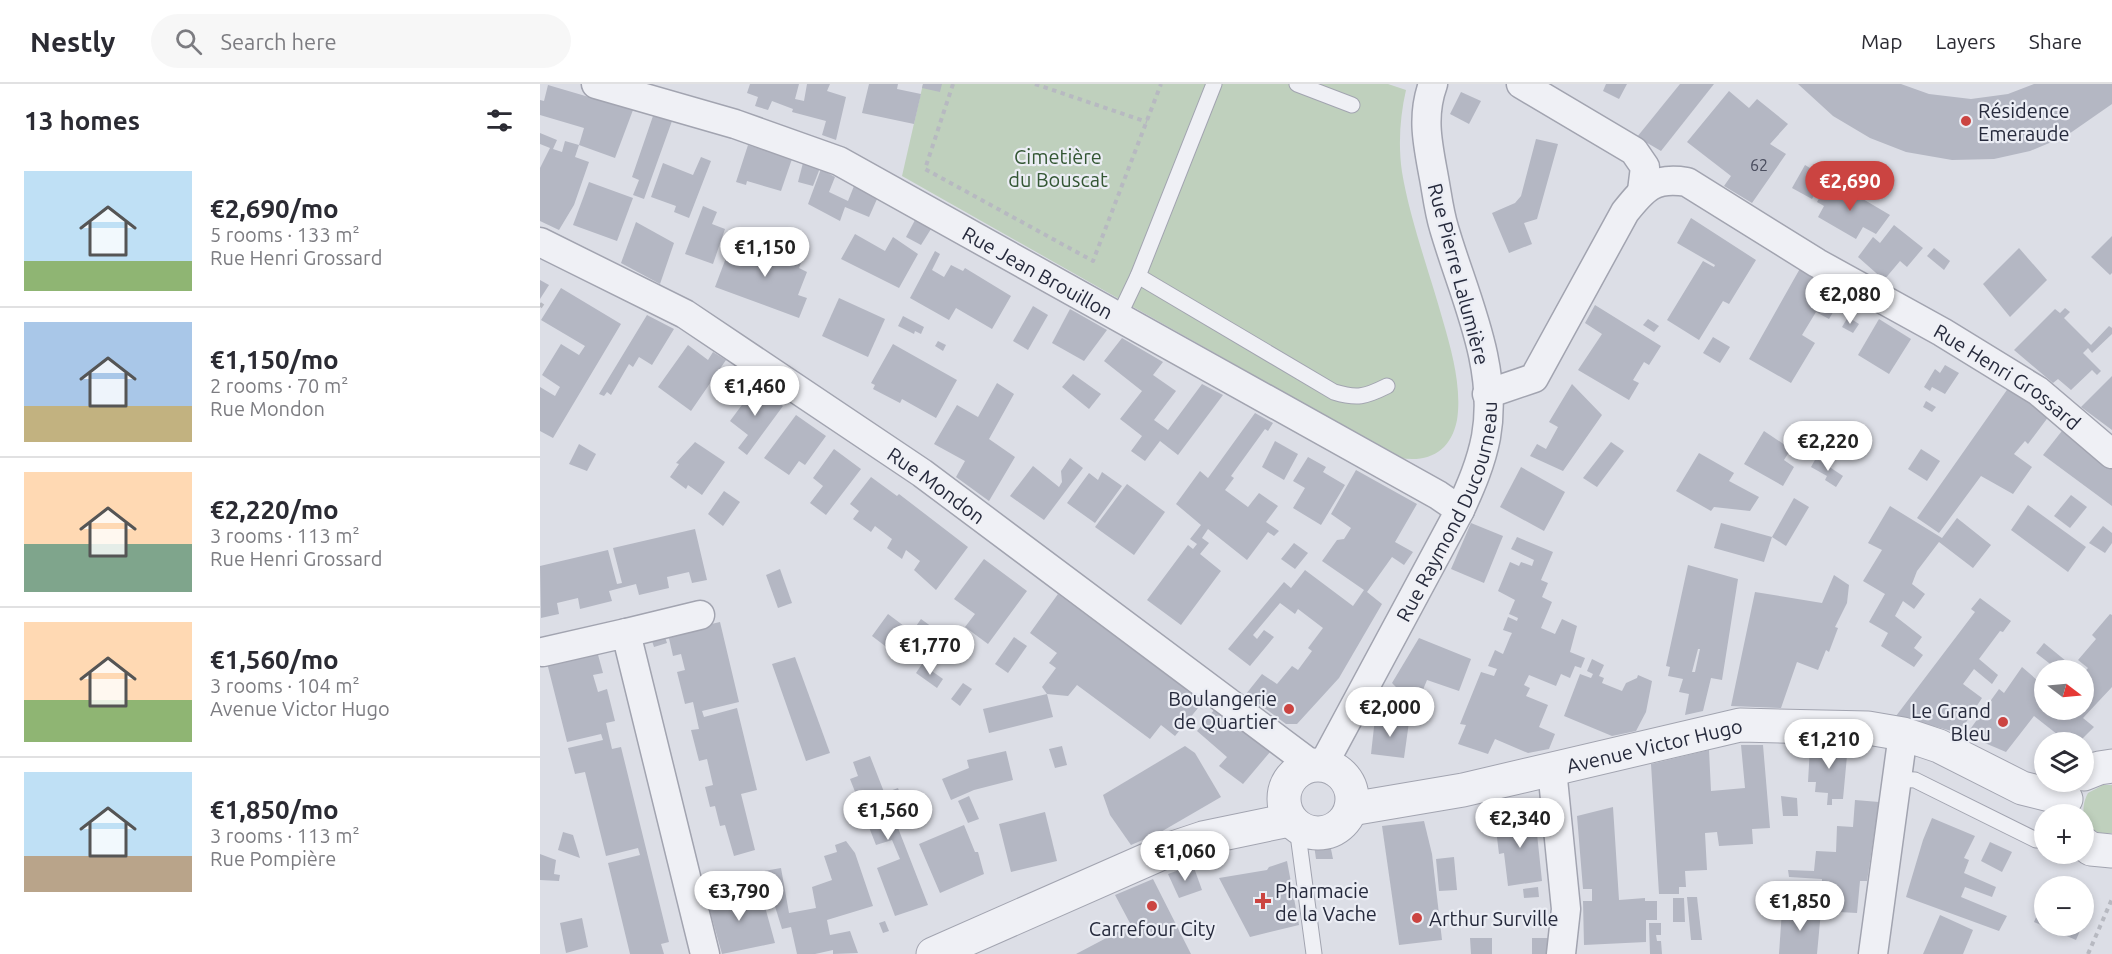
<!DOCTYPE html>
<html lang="en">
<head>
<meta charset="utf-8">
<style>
  body { margin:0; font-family:Ubuntu,sans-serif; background:#f7f7f7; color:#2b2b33; height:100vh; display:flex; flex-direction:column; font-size:22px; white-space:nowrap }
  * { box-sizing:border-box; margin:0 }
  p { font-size:20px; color:#7c7c81 }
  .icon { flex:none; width:33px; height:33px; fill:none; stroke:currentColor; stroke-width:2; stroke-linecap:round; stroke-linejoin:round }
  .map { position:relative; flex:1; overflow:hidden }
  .side { display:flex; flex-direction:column; background:#fff; width:540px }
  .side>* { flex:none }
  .needle { width:39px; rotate:106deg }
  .controls { position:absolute; left:1494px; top:576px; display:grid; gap:12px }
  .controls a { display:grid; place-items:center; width:60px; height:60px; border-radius:50%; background:#fff; box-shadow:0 3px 9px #0003; font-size:30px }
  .price { position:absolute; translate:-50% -51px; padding:0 14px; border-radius:21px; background:#fff; color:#222; font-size:20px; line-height:39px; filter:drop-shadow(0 2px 3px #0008) }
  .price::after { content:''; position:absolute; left:50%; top:36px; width:18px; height:14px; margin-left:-9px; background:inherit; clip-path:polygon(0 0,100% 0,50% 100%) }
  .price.selected { background:#cb4441; color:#fff }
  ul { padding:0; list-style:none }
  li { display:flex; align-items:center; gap:18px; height:150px; padding:0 24px }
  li+li { border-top:2px solid #e1e1e2 }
  li span { display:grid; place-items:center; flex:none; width:168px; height:120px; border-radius:0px; color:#555 }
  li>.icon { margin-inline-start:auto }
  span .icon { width:72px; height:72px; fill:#fffc; stroke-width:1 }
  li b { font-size:26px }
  h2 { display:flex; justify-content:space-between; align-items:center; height:72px; padding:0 24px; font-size:26px }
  header { display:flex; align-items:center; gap:36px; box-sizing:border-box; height:84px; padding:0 30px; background:#fff; border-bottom:2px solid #e1e1e2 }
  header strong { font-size:28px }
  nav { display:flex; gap:33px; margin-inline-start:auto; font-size:21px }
  .search { width:420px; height:54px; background:#f7f7f7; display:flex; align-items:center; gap:15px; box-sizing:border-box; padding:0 21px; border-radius:33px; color:#7c7c81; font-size:22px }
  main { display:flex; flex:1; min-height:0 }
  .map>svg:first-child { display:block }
</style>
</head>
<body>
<header>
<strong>Nestly</strong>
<div class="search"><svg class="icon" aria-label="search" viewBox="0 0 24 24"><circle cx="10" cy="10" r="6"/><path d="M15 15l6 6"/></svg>Search here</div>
<nav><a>Map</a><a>Layers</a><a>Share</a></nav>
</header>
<main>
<section class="side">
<h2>13 homes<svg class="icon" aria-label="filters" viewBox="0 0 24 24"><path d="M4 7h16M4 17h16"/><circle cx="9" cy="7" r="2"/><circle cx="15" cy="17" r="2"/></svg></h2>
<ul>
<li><span style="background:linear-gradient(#bfe0f5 75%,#8fb573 0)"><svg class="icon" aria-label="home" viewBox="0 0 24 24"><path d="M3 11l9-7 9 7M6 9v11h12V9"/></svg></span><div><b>€2,690/mo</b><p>5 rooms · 133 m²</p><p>Rue Henri Grossard</p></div></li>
<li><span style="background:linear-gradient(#a9c7e8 70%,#c2b280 0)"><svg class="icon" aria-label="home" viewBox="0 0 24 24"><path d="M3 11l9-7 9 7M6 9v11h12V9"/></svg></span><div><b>€1,150/mo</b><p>2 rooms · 70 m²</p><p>Rue Mondon</p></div></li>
<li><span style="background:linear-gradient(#ffd9b3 60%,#7fa58c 0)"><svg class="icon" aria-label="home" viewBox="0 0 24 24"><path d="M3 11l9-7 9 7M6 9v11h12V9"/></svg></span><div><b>€2,220/mo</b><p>3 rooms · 113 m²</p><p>Rue Henri Grossard</p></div></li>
<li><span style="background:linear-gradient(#ffd9b3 65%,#8fb573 0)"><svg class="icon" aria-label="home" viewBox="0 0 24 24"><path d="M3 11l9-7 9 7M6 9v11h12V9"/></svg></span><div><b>€1,560/mo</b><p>3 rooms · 104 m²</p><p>Avenue Victor Hugo</p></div></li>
<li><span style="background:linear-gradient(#bfe0f5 70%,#b9a48a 0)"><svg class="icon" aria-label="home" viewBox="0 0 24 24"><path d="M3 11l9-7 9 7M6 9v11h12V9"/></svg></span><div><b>€1,850/mo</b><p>3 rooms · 113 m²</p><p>Rue Pompière</p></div></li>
</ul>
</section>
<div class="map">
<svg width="1572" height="870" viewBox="0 0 1572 870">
  <rect width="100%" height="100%" fill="#dcdee6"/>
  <!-- green -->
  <g fill="#bfd0bd">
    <path d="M383,0H848L866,6C860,32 858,61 862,88C870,136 890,190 903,237C912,268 922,304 917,336C911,367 889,379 860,374L362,92Z"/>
    <path d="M1563,701H1572V749C1546,753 1537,729 1548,709Z"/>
  </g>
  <!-- building -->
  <g fill="#b4b7c3" fill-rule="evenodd">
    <path d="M210,0H259L255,15L264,17L267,0H290L287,7L306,13L296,56L282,51L286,37L252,28L253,25L232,17L228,26L215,22L218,13L207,9Z"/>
    <path d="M329,0H358L357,5L381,10L374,40L322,29Z"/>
    <path d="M383,0H402L400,8L382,4Z"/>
    <path d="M1066,0H1087L1079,15L1063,7Z"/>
    <path d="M1140,0H1174L1121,67L1097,53Z"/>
    <path d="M1258,0H1361L1389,10L1431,15L1468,10L1494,0H1572V20L1526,52L1490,67L1454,75L1412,76L1366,68L1330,54L1293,32Z"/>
    <path d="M8,1L93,26L75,74L39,61L35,73L49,78L34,121L19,146L0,137V84L10,64L0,60V49L17,56L13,65L22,68L25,57L39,61L44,44L0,31V16L4,17Z"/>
    <path d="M1189,7L1209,24L1217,15L1248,40L1230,60L1246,70L1212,119L1184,102L1191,92L1147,58Z"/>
    <path d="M921,8L941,17L929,40L910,30Z"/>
    <path d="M113,32L132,37L104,115L93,111L99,96L92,93Z"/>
    <path d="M996,55L1018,60L997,135L984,139L992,160L969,169L952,129L975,119L981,112Z"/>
    <path d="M208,61L252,75L241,107L207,97L206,101L196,98Z"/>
    <path d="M161,73L171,77L149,134L134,128L136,122L111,113L123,79L153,91Z"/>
    <path d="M263,79L280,84L273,102L258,98Z"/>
    <path d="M1265,81L1285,93L1272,115L1252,104Z"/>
    <path d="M281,85L295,93L289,108L308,117L314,102L337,115L329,133L305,123L300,137L268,120Z"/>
    <path d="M1290,95L1303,103L1297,113L1306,118L1311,108L1350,131L1336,150L1323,143L1316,155L1278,133L1284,122L1277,118Z"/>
    <path d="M49,98L93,114L77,157L33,141Z"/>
    <path d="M163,122L177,128L172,140L185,145L173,180L145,170Z"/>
    <path d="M1151,134L1216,176L1189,220L1183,217L1159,256L1127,236L1163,177L1174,183L1175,181L1137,159Z"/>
    <path d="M375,136L391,145L381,161L366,153Z"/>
    <path d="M96,138L134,159L120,200L81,179Z"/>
    <path d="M1354,141L1383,164L1367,183L1360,177L1344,196L1318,173L1333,153L1340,159Z"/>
    <path d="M315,150L345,167L353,153L378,170L359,204L301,175Z"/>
    <path d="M1572,152V189L1570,191L1551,173Z"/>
    <path d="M192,158L237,175L244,158L251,159L250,164L264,171L259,184L267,188L258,211L267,214L259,234L175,203Z"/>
    <path d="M1394,164L1410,177L1404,186L1387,172Z"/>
    <path d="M1479,164L1507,196L1470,233L1443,200Z"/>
    <path d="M395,167L400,170L392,186L404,193L411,181L423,187L425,184L471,212L452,245L416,224L409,236L370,214Z"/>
    <path d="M1262,181L1311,210L1300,228L1295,225L1289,235L1276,228L1262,251L1275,259L1251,299L1209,275Z"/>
    <path d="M0,196L9,201L0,215Z"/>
    <path d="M21,204L81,240L13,354L0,347V303L15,312L20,303L2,291L21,260L39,271L45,262L1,236Z"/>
    <path d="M299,214L345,235L328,273L282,252Z"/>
    <path d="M1055,221L1121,262L1109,281L1104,278L1093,296L1099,299L1089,316L1038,286L1062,250L1045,239Z"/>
    <path d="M493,222L508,231L488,266L473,257Z"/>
    <path d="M1525,224L1530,228L1524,234L1551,261L1569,242L1572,244V250L1552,269L1548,264L1543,269L1561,287L1557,291L1552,286L1531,306L1518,295L1513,299L1474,266L1515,225L1520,229Z"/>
    <path d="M530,225L567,246L544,277L512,259Z"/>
    <path d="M107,231L134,245L112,281L99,273L93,283L89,280L71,311L67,308L64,312L59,310Z"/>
    <path d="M363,232L384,243L381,250L375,247L374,250L358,242Z"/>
    <path d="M1308,233L1319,240L1313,249L1302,243Z"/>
    <path d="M1108,235L1119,242L1114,248L1103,241Z"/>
    <path d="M1339,235L1371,255L1349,290L1318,271Z"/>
    <path d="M1173,253L1190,263L1180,279L1163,269Z"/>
    <path d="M582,254L623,278L613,291L636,307L614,336L628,346L662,300L683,311L638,371L620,357L605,377L591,367L602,352L580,335L602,307L564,277Z"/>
    <path d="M398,257L406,261L403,267L395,262Z"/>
    <path d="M353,260L417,296L396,334L362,315L360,319L333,305L335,301L331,299Z"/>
    <path d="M148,261L168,276L173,268L186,276L151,327L118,303Z"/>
    <path d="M1405,281L1419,289L1405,310L1392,303L1390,307L1384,303L1395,285L1400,289Z"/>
    <path d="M533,290L561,310L549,325L522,303Z"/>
    <path d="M1572,292V346L1541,323Z"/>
    <path d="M457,299L474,310L449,355L475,373L449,417L416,393L425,377L394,360L417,321L438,333Z"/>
    <path d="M1032,300L1062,331L1023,387L990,372L997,360L1006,365L1018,343L1009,338Z"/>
    <path d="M216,302L243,322L207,371L198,364L208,351L190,337Z"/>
    <path d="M1469,303L1509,332L1488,360L1485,357L1474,370L1492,383L1473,410L1441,392L1399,449L1377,434Z"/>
    <path d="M1386,317L1396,323L1392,328L1383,323Z"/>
    <path d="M715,329L733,339L728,347L725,345L691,392L694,394L685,406L708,423L719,409L738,422L726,438L739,447L734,452L728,448L707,476L668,445L662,454L669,459L660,470L681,487L641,541L607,516L648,461L653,465L657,460L650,455L661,441L636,420L660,387L668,394Z"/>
    <path d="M256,331L286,352L265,381L259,377L249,391L224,374Z"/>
    <path d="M1525,343L1572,380V422L1503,371Z"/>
    <path d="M1224,347L1251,365L1244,376L1254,383L1243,402L1204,380Z"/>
    <path d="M735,357L758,370L744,396L722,383Z"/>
    <path d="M155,358L185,378L162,411L148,401L146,405L130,393L139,380L136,379Z"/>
    <path d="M1071,358L1084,367L1057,403L1043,394Z"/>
    <path d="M39,360L56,370L47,387L29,380Z"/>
    <path d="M294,365L321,385L286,431L270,419L283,402L273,394Z"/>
    <path d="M1381,365L1400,377L1387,397L1368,385Z"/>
    <path d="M1159,369L1194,389L1189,397L1219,413L1210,427L1174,423L1171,427L1136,407Z"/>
    <path d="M768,373L786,383L783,388L805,401L781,441L753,424L765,404L753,397Z"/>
    <path d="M530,374L543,384L504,436L470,412L493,382L519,403L522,398L521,387Z"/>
    <path d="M1276,374L1303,392L1296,403L1285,396L1287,392L1271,383Z"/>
    <path d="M981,383L1025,408L1004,447L960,423Z"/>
    <path d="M816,386L877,420L855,458L873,468L864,481L852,473L827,508L842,520L799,594L757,640H746L706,610L722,590L737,600L752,582L758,586L772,567L768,564L783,544L758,525L755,530L740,519L713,551L717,555L724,546L734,553L710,582L688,565L744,498L751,504L765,486L813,522L824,506L782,477L797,456L804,455L811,444L791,430Z"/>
    <path d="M562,388L582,402L555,439L527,419L549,389L558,396Z"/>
    <path d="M331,393L357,412L359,410L428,463L396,506L374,486L380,477L366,466L362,475L347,464L352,455L335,442L331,448L313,435L319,427L310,420Z"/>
    <path d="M587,400L625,428L594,471L555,443Z"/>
    <path d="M184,407L200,418L183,442L168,430Z"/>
    <path d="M1531,411L1547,423L1530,444L1514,432Z"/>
    <path d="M1254,414L1269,423L1246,462L1232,453Z"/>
    <path d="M1488,421L1546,463L1528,488L1471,446Z"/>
    <path d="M1350,422L1402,454L1417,434L1451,461L1433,484L1399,458L1377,487L1372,500L1385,510L1374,525L1363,517L1355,532L1382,553L1374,564L1383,571L1374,583L1341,562L1348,549L1329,538L1345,510L1323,497L1342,466L1328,459Z"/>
    <path d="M931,439L963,452L944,499L911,485Z"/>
    <path d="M1181,439L1232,453L1224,478L1174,464Z"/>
    <path d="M1563,442L1572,449V459L1565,469L1549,459Z"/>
    <path d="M155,445L167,496L152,499L149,488L127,493L129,504L99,511L96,500L69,507L72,517L40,525L38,514L17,519L19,530L1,534L0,482L68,466L77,500L82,499L73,464Z"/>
    <path d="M977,453L1013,468L1001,496L1008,499L1002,513L1012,518L1001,544L1015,550L1022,535L1037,542L1030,568L1045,574L1041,584L1035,582L1030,594L1021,590L1016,602L989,591L984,601L990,604L986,612L1008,621L999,643L1015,650L1009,665L988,669L955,655L948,670L918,660L926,641L920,640L941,588L954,592L957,585L948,582L955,566L963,570L970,553L972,549L963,546L968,533L977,537L978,534L969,530L975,516L958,507L970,478L979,482L981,478L992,482L994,476L971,465Z"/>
    <path d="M754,459L768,469L755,485L741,475Z"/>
    <path d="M444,475L487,507L448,560L425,543L435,530L414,515Z"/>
    <path d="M1148,481L1198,495L1182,596L1171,594L1163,627L1145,631L1149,610L1139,608L1143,595L1128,592L1130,583L1126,582ZM1158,565H1160L1155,588H1152Z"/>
    <path d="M240,485L252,519L238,524L226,491Z"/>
    <path d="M1294,491L1309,501L1307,519L1295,543L1298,544L1289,568L1286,566L1278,586L1257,578L1241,624L1191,622L1215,508L1282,519Z"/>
    <path d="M518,510L663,618L635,652L621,641L610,655L537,601L528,612L507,610L502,603L516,584L509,579L517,569L490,549Z"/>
    <path d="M1440,514L1471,537L1463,548L1460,547L1439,575L1458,591L1452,600L1434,585L1423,600L1442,614L1419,649L1356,632L1435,528L1431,525Z"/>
    <path d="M348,530L372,548L381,535L392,543L366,578L332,552Z"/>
    <path d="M1570,530L1572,531V603L1543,634L1554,643L1539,658H1527L1494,632L1466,668L1426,651L1459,605L1464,609L1482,583L1504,602V626H1544V589L1548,584L1538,576L1556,555L1552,551Z"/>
    <path d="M180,538L199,618L162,627L164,633L197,624L217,706L201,710L215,766L194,772L185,741L180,742L175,722L170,723L165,703L173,701L167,675L159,677L151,646L159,645L153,618L145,620L137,588L145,586L141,570L133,572L128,550Z"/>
    <path d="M124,550L127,559L114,563L111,554Z"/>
    <path d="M474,553L487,562L468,589L455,580Z"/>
    <path d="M879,554L931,575L919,607L887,596L880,613L858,605L852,599Z"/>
    <path d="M1504,559L1526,577L1518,586L1496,569Z"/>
    <path d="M57,567L63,589L53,591L58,608L67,605L75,637L66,639L72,665L81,663L129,858L121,860L124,870H90L68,779L100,771L98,764L66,772L45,688L35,690L28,664L63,656L61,650L27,658L7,579Z"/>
    <path d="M255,573L290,669L266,677L232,580Z"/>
    <path d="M1052,575L1064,581L1059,592L1064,594L1062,599L1082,607L1086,599L1097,594L1098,591L1112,597L1106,628L1096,647L1072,652L1024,632L1040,590L1051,594L1053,590L1047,587Z"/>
    <path d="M382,580L403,595L397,604L376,589Z"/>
    <path d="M423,599L432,605L420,622L411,615Z"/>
    <path d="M507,610L513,633L449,649L443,625Z"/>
    <path d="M674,626L730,668L703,700L679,682L687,673L657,647Z"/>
    <path d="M835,634L869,638L864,674L831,670Z"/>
    <path d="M1201,661H1223L1230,744L1212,745L1213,760L1179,762L1177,748L1165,749L1167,786L1145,787L1146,803H1139V810H1119L1111,680L1169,666L1171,707L1205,704Z"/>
    <path d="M1308,661L1303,715H1292V721H1287L1288,709L1275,708L1276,698H1268L1270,663Z"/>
    <path d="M522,662L527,681L515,684L509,665Z"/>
    <path d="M645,662L655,669L681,713L619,749L591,761L570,731L563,711Z"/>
    <path d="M466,667L473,696L434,706L411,716L402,695L429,684L427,676Z"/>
    <path d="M330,672L388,821L355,832L337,784L360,775L352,756L336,761L310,695L318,692L313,678Z"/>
    <path d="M358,704L370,738L360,742L347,708Z"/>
    <path d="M429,712L439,735L428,739L418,717Z"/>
    <path d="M1241,712L1257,714L1258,732H1243Z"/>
    <path d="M1315,716L1339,718L1327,797H1320L1317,829L1281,827L1282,795L1249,793L1248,786L1274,787L1276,767L1296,768L1297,742L1313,743Z"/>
    <path d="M1073,723L1079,816L1105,814V817H1117V836H1106V858L1044,861L1043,817H1052V805H1043L1037,732Z"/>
    <path d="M505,728L517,777L471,788L459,740Z"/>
    <path d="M995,731L1002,797L968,802L964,769L959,770L955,737Z"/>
    <path d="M1392,734L1435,752L1424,774L1429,776L1424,789L1456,803L1452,813L1425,803L1421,813L1467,832L1459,847L1366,813L1383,756Z"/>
    <path d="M884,737L892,770L902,856L859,861L842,742Z"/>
    <path d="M424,741L435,768H438L444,790L400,809L379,760Z"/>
    <path d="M23,748L33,751L40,774L18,766Z"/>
    <path d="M788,750L793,775H776L773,754Z"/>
    <path d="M306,757L315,769L333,822L287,836L290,851L310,847L318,869L293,870V866L275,870H257L251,843L242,845L224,787L241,784L249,829L276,824L272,803L292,796L284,772L297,768L295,761Z"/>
    <path d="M1450,758L1472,768L1462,788L1441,777Z"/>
    <path d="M0,770L16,776L14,790L20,791L19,797L0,796Z"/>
    <path d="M914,773L917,806L899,807L896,775Z"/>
    <path d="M747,777L759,841L710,853L679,794L727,786L729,783Z"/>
    <path d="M653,781L662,806L639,814L628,790Z"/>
    <path d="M613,795L651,870H536L591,841L575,811Z"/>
    <path d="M174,798L179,816L189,814L191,820L222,812L235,859L182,870L163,802Z"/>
    <path d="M998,803L999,813L984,814L983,805Z"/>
    <path d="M1147,813H1157L1162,856H1151Z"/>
    <path d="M1133,814H1144L1145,838H1133Z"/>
    <path d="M1504,814V842H1542L1536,856L1494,838Z"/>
    <path d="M1242,826L1281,827L1277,870H1239Z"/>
    <path d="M1400,831L1433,846L1423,870H1383Z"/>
    <path d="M42,834L48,863L26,869L20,839Z"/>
    <path d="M345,837L349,847L343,849L339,839Z"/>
    <path d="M1109,839H1121V851H1116L1117,857H1121L1122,870H1110Z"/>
    <path d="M930,854H952V870H931Z"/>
    <path d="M992,854H1011L1009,870H992Z"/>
  </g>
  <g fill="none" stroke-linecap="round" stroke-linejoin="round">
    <!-- service casing -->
    <g stroke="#a2a4b0" stroke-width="17">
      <g id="service">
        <path d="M757,0L812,21"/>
        <path d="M598,192L794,308C817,315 825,313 847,302"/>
        <path d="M578,234L598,192L674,0"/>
        <path d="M1357,695L1375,696L1496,756L1504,755"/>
        <path d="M757,743L774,870"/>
      </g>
    </g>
    <!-- minor casing -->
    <g stroke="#a2a4b0" stroke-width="31">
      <g id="minor">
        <path id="s1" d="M56,0L195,40L299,77L898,411L920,426"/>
        <path d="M981,0L1094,67L1105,83L1102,107"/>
        <path id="s2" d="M0,158L145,230L382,389L772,681"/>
        <path id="s3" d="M947,310L994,294L1085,128C1105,103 1114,93 1147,98L1277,179L1402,248L1498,307L1572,370"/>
        <path d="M86,549L160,531"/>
        <path d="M3,568L86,549L165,870"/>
        <path id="s4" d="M783,681L920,426C931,402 941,379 946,353C959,281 923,210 904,144C899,128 897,110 894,94C888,61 881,33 893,0"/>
        <path d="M1012,685L1026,825L1021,870"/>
        <path d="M1333,870L1363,650"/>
      </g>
    </g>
    <!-- tertiary casing -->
    <g stroke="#a2a4b0" stroke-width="35">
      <g id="tertiary">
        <circle cx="778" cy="715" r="34"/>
        <path d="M1544,690L1559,684L1572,682"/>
        <path id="s5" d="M811,725L923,706L1200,641L1328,644L1363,650L1399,662L1482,704L1526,715"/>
        <path d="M1544,760L1551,765L1572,767"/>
        <path d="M393,870L636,763L663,754L749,736"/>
      </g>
    </g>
    <!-- path -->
    <g stroke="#b7b9c1" stroke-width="4" stroke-dasharray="4.5 4.5" stroke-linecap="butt">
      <path d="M413,0L385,85L553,177L621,0"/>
      <path d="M495,0L607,38"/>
      <path d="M0,223L5,216"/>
      <path d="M1548,870L1572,815"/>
    </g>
    <!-- service -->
    <use href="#service" stroke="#eff0f5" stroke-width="15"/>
    <!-- minor -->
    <use href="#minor" stroke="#eff0f5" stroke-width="28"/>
    <!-- tertiary -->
    <use href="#tertiary" stroke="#eff0f5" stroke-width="33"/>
  </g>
  <!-- markers -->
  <g fill="#cb4441" stroke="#ebedf4" stroke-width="2">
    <circle cx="1426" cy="37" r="6"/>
    <circle cx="749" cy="625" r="6"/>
    <circle cx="1463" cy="638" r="6"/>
    <path d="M720 808h6v6h6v6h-6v6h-6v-6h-6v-6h6z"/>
    <circle cx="612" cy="822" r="6"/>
    <circle cx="877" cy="834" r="6"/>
  </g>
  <g text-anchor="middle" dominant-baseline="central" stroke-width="4.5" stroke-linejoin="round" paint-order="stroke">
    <!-- number labels -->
    <g font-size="16" fill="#4a4d5e">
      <text x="1219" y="81">62</text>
    </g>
    <!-- poi labels -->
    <g font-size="20" fill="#262a3c" stroke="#ebedf4" text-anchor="start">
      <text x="1438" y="26">Résidence<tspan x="1438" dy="23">Emeraude</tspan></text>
      <text x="737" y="614" text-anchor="end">Boulangerie<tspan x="737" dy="23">de Quartier</tspan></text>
      <text x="1451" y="626" text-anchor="end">Le Grand<tspan x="1451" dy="23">Bleu</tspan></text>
      <text x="735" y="806">Pharmacie<tspan x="735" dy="23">de la Vache</tspan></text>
      <text x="889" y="834">Arthur Surville</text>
      <text x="612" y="844" text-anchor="middle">Carrefour City</text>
    </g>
    <!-- park labels -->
    <g font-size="20" fill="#345734" stroke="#ebedf4">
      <text x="518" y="72">Cimetière<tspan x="518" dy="23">du Bouscat</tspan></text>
    </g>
    <!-- street labels -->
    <g font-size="20" fill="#262a3c" stroke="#ebedf4">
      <text stroke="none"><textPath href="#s1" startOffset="483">Rue Jean Brouillon</textPath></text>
      <text transform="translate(919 190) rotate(75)">Rue Pierre Lalumière</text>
      <text stroke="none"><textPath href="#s3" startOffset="688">Rue Henri Grossard</textPath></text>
      <text stroke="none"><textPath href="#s2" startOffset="466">Rue Mondon</textPath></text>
      <text stroke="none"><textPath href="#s4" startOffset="284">Rue Raymond Ducourneau</textPath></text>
      <text stroke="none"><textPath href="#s5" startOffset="310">Avenue Victor Hugo</textPath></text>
    </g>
  </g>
</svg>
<div class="controls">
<a><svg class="needle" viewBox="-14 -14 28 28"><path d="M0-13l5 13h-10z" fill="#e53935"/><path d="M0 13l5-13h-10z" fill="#7c7c81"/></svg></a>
<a><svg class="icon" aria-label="layers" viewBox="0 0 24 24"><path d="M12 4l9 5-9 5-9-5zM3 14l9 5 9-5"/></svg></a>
<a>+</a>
<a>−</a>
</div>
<b class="price selected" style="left:1310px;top:128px">€2,690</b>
<b class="price" style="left:225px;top:194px">€1,150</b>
<b class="price" style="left:1310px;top:241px">€2,080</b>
<b class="price" style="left:215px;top:333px">€1,460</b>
<b class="price" style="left:1288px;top:388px">€2,220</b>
<b class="price" style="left:390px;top:592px">€1,770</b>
<b class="price" style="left:850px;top:654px">€2,000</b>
<b class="price" style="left:1289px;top:686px">€1,210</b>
<b class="price" style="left:348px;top:757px">€1,560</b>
<b class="price" style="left:980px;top:765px">€2,340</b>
<b class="price" style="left:645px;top:798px">€1,060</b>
<b class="price" style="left:199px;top:838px">€3,790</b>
<b class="price" style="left:1260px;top:848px">€1,850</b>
</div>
</main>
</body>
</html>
